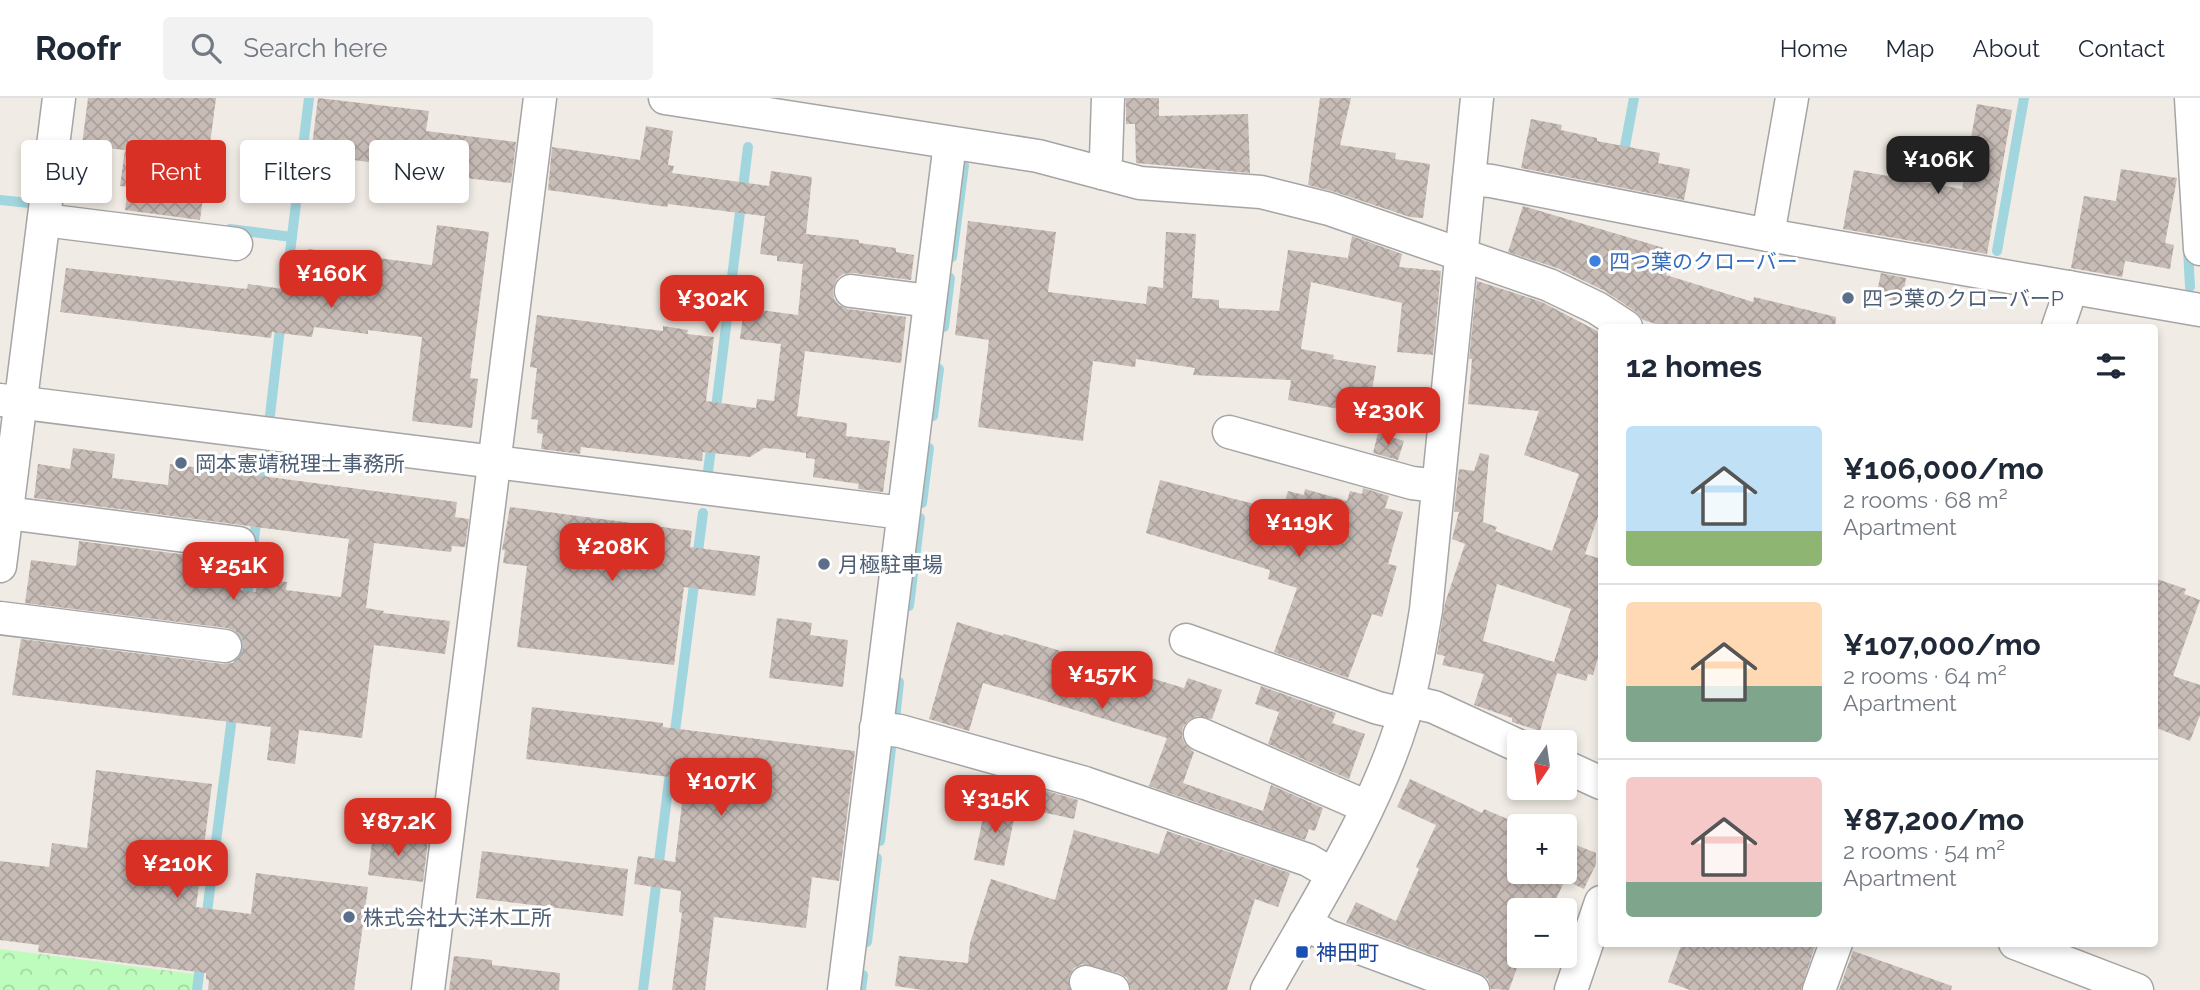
<!DOCTYPE html>
<html lang="en">
<head>
<meta charset="utf-8">
<style>
  body { margin:0; font-family:Raleway,"Noto Sans JP",sans-serif; background:#f2f2f3; color:#1f2937; height:100vh; display:flex; flex-direction:column; font-size:26px; white-space:nowrap }
  * { box-sizing:border-box; margin:0 }
  p { font-size:23px; color:#747a83 }
  .icon { flex:none; width:38px; height:38px; fill:none; stroke:currentColor; stroke-width:2; stroke-linecap:round; stroke-linejoin:round }
  .map { position:relative; flex:1; overflow:hidden }
  .drawer { position:absolute; left:1598px; top:226px; width:560px; height:623px; display:flex; flex-direction:column; background:#fff; border-radius:7px; box-shadow:0 4px 10px #0003 }
  .drawer>* { flex:none }
  .banner { position:absolute; left:21px; top:42px; width:665px; height:63px; display:flex; gap:14px }
  .needle { width:46px; rotate:193deg }
  .fabs { position:absolute; left:1507px; top:632px; display:grid; gap:14px }
  .fabs a { display:grid; place-items:center; width:70px; height:70px; border-radius:7px; background:#fff; box-shadow:0 4px 10px #0003; font-size:35px }
  .price { position:absolute; translate:-50% -60px; padding:0 16px; border-radius:14px; background:#d93025; color:#fff; font-size:23px; line-height:46px; filter:drop-shadow(0 2px 4px #0008) }
  .price::after { content:''; position:absolute; left:50%; top:42px; width:21px; height:16px; margin-left:-10px; background:inherit; clip-path:polygon(0 0,100% 0,50% 100%) }
  .price.active { background:#222; color:#fff }
  ul { padding:0; list-style:none }
  li { display:flex; align-items:center; gap:21px; height:175px; padding:0 28px }
  li+li { border-top:2px solid #e0e1e3 }
  li span { display:grid; place-items:center; flex:none; width:196px; height:140px; border-radius:7px; color:#555 }
  li>.icon { margin-inline-start:auto }
  span .icon { width:84px; height:84px; fill:#fffc; stroke-width:1 }
  li b { font-size:30px }
  h2 { display:flex; justify-content:space-between; align-items:center; height:84px; padding:0 28px; font-size:30px }
  .tag { padding:0 24px; border-radius:7px; background:#fff; box-shadow:0 4px 10px #0003; font-size:24px; line-height:63px }
  .tag.active { background:#d93025; color:#fff }
  header { display:flex; align-items:center; gap:42px; box-sizing:border-box; height:98px; padding:0 35px; background:#fff; border-bottom:2px solid #e0e1e3 }
  header strong { font-size:33px }
  nav { display:flex; gap:38px; margin-inline-start:auto; font-size:24px }
  .search { width:490px; height:63px; background:#f2f2f3; display:flex; align-items:center; gap:18px; box-sizing:border-box; padding:0 24px; border-radius:7px; color:#747a83; font-size:26px }
  .map>svg:first-child { display:block }
</style>
</head>
<body>
<header>
<strong>Roofr</strong>
<div class="search"><svg class="icon" aria-label="search" viewBox="0 0 24 24"><circle cx="10" cy="10" r="6"/><path d="M15 15l6 6"/></svg>Search here</div>
<nav><a>Home</a><a>Map</a><a>About</a><a>Contact</a></nav>
</header>
<div class="map">
<svg width="2200" height="892" viewBox="0 0 2200 892">
  <defs>
    <pattern id="park-crowns" width="20" height="18" patternUnits="userSpaceOnUse" patternTransform="scale(1.75)"><rect width="20" height="18" fill="#befcbe"/><path d="M2 6a3 3 0 1 1 6 0M12 15a3 3 0 1 1 6 0" fill="none" stroke="#a3d8a3"/></pattern>
    <pattern id="building-cross-hatch" width="8" height="8" patternUnits="userSpaceOnUse" patternTransform="scale(1.75)"><rect width="8" height="8" fill="#c8bcb7"/><path d="M0 0l8 8M0 8l8-8" fill="none" stroke="#aba19d"/></pattern>
  </defs>
  <rect width="100%" height="100%" fill="#f0ebe4"/>
  <!-- park -->
  <path fill="url(#park-crowns)" d="M0,851L194,876L193,892H0Z"/>
  <g fill="none" stroke-linecap="round" stroke-linejoin="round">
    <!-- stream -->
    <g stroke="#a2d6df" stroke-width="10">
      <path d="M1623,59L1634,0"/>
      <path d="M0,102L29,105"/>
      <path d="M230,131L292,139"/>
      <path d="M2188,151L2190,189"/>
      <path d="M1997,153L2024,0"/>
      <path d="M952,159L964,67"/>
      <path d="M284,203L309,0"/>
      <path d="M944,229L950,180"/>
      <path d="M715,318L748,49"/>
      <path d="M933,318L939,271"/>
      <path d="M269,326L281,222"/>
      <path d="M707,381L712,343"/>
      <path d="M260,391L266,345"/>
      <path d="M922,405L929,350"/>
      <path d="M697,461L703,415"/>
      <path d="M246,506L257,417"/>
      <path d="M909,508L920,420"/>
      <path d="M238,572L243,528"/>
      <path d="M895,622L899,584"/>
      <path d="M674,641L695,479"/>
      <path d="M880,743L892,642"/>
      <path d="M206,822L233,611"/>
      <path d="M867,844L877,760"/>
      <path d="M197,892L201,861"/>
      <path d="M643,892L671,667"/>
      <path d="M861,892L863,877"/>
    </g>
  </g>
  <!-- building -->
  <g fill="url(#building-cross-hatch)" fill-rule="evenodd">
    <path d="M88,0H216L200,122L125,112L128,89L120,88L125,52L82,47Z"/>
    <path d="M318,0L429,13L426,33L516,44L511,85L375,70V65L311,56Z"/>
    <path d="M1126,0H1159V18L1248,16L1250,75L1136,65L1135,26H1126Z"/>
    <path d="M1320,0H1351L1340,47L1396,55L1395,61L1430,66L1423,120L1410,119L1335,94L1308,87Z"/>
    <path d="M1977,6L2012,12L1987,156L1843,131L1854,72L1962,91Z"/>
    <path d="M1531,21L1562,27L1561,32L1597,40V43L1660,55L1658,65L1690,71L1684,102L1521,70Z"/>
    <path d="M646,28L673,33L668,67L674,68L672,75L769,88L771,73L812,79L806,136L859,142V145L896,150V154L914,157L911,182L853,175L843,176L837,181L833,191L834,201L839,207L848,211L906,219L901,265L805,253L797,318L847,325L846,338L890,343L883,394L858,391L859,386L813,379L815,361L806,360V355L778,351L764,350L750,359L703,354L702,363L581,349L580,356L541,351L543,336L537,335L538,322L531,321L537,270L530,269L537,217L663,233V228L688,232L687,236L714,239L706,303L756,310L757,301L774,303L781,246L740,241L744,210L798,217L803,166L777,163V158L760,156L765,118L668,106L667,109L548,92L552,49L640,62Z"/>
    <path d="M2121,71L2177,80L2165,145L2174,147L2170,171L2125,163L2122,179L2071,170L2084,98L2116,103Z"/>
    <path d="M1523,108L1674,153L1666,177L1753,204L1754,199L1836,219L1835,229H1666L1643,222L1636,214L1605,193L1557,170L1508,154Z"/>
    <path d="M968,123L1056,134L1048,194L1146,206L1148,188L1163,190L1166,134L1196,136L1192,200L1219,202V210L1279,213L1288,152L1348,160L1352,138L1402,156L1399,169L1441,173L1433,257L1397,254L1402,205L1311,184L1301,251L1334,257L1333,261L1376,268L1368,316L1288,302L1291,282L1193,277L1195,270L1136,261L1135,269L1093,263L1083,343L978,329L989,242L955,237Z"/>
    <path d="M437,127L489,134L470,280L478,281L472,330L412,323L422,239L368,232V236L314,229L312,239L272,234L271,240L60,214L66,170L247,191L248,186L303,194L308,151L432,167Z"/>
    <path d="M1881,175L1906,180L1902,204L1876,199Z"/>
    <path d="M1477,183L1542,204L1601,235V410L1585,456L1601,461V549L1593,577L1588,576L1586,583L1557,575L1540,633L1512,624V620L1474,607L1484,576L1442,567L1445,558L1437,556L1445,505L1465,446L1452,441L1459,414H1454L1459,371L1474,373L1480,355L1489,357L1483,424L1497,429L1495,433L1552,453L1579,376L1524,357L1539,313L1468,306L1472,261H1469ZM1497,486L1571,511L1554,564L1483,543Z"/>
    <path d="M1378,335L1404,343L1398,362L1373,355Z"/>
    <path d="M73,350L115,356L112,380L168,387L170,366L457,404L455,419L469,421L465,449L452,448L451,454L374,445L366,510L384,513L383,515L450,523L445,556L374,547L362,640L299,632L295,666L267,662L271,629L12,597L21,541L223,566L233,565L240,558L243,550L242,540L235,533L227,530L25,505L31,462L76,468L79,443L203,459L199,487L256,494L257,481L287,484L286,492L341,499L349,441L34,400L38,366L70,371Z"/>
    <path d="M1160,382L1282,413L1288,393L1304,397L1305,391L1347,403L1350,393L1362,396L1363,390L1389,398L1385,410L1403,414L1388,466L1397,468L1382,519L1372,516L1348,580L1274,554L1297,490L1268,481L1270,472L1146,435Z"/>
    <path d="M510,409L692,433L690,449L760,458L755,498L684,489L674,567L517,549L527,468L503,465L505,452H502Z"/>
    <path d="M2154,480L2186,491L2184,496L2200,502L2173,578L2200,587V617L2190,643L2154,629Z"/>
    <path d="M777,520L812,525L810,537L848,542L843,589L769,580Z"/>
    <path d="M957,524L1003,538L1004,536L1184,590L1188,580L1222,592L1212,621L1197,618L1189,622L1183,629L1182,639L1185,646L1194,654L1183,685L1263,713L1271,687L1323,710L1315,733L1309,731L1305,742L1149,688L1167,640L1032,599L983,585L969,633L929,621Z"/>
    <path d="M1261,588L1336,615L1332,625L1365,636L1349,681L1268,646L1279,614L1255,606Z"/>
    <path d="M532,609L663,625V629L855,653L839,783L812,779L806,830L714,819L705,892H672L682,815L679,814L681,793L634,786L638,758L675,764L685,681L526,661Z"/>
    <path d="M96,672L212,686L196,809L251,816L256,775L368,789L354,892H208L209,882L206,881V875L38,854L39,847L0,842V763L49,769L52,745L87,750Z"/>
    <path d="M1410,681L1482,715L1484,711L1524,728H1519V774H1564V742L1596,755V766L1584,791L1565,782L1551,812H1519V864L1509,892L1491,891L1488,881L1479,875L1346,825L1356,804L1396,823L1419,771L1416,769L1436,727L1397,709Z"/>
    <path d="M1015,684L1078,702L1074,721L1010,707Z"/>
    <path d="M986,706L1016,712L1004,768L974,762Z"/>
    <path d="M1074,732L1159,756L1167,733L1290,775L1278,809L1255,801L1227,892H1131L1127,880L1119,875L1082,866L1074,870L1069,878L1070,892H923L895,888L899,858L968,865L970,845L991,781L1055,802Z"/>
    <path d="M373,736L428,743L423,784L368,777Z"/>
    <path d="M482,753L628,771L623,818L476,800Z"/>
    <path d="M1682,845H1816L1801,892H1690L1668,884Z"/>
    <path d="M1853,853L1952,888L1951,892H1839Z"/>
    <path d="M454,858L492,862V867L560,875L559,892H449Z"/>
  </g>
  <g fill="none" stroke-linecap="round" stroke-linejoin="round">
    <!-- minor casing -->
    <g stroke="#a5a5a5" stroke-width="35">
      <g id="minor">
        <path d="M665,0L1038,58L1140,85L1261,94L1329,111L1549,187L1597,210L1626,229"/>
        <path d="M2191,0L2200,151"/>
        <path d="M1102,75L1106,60L1108,0"/>
        <path d="M1469,81L1491,83L1768,137L2200,212"/>
        <path d="M44,122L236,146"/>
        <path d="M1768,137L1792,0"/>
        <path d="M851,193L930,203"/>
        <path d="M2058,229L2066,206L2069,189"/>
        <path d="M0,302L903,415"/>
        <path d="M1229,334L1412,385L1438,388"/>
        <path d="M7,415L239,445"/>
        <path d="M0,468L59,0"/>
        <path d="M0,520L225,548"/>
        <path d="M1186,542L1378,610L1404,616"/>
        <path d="M1408,603L1434,609L1519,648"/>
        <path d="M876,630L900,633L1085,685L1308,762L1332,776"/>
        <path d="M1200,636L1367,709"/>
        <path d="M1564,668L1601,685"/>
        <path d="M1305,825L1328,838L1473,892"/>
        <path d="M2015,845L2137,892"/>
        <path d="M1086,884L1113,892"/>
        <path d="M428,892L540,0"/>
        <path d="M844,892L950,45"/>
        <path d="M1267,892C1315,806 1374,716 1403,621C1414,585 1420,548 1426,512L1477,0"/>
        <path d="M1571,892L1601,804"/>
        <path d="M1819,892L1836,845"/>
      </g>
    </g>
    <!-- minor -->
    <use href="#minor" stroke="#fff" stroke-width="32"/>
  </g>
  <!-- markers -->
  <circle fill="#3f7fe0" stroke="#fff" stroke-width="2.5" cx="1595" cy="163" r="7"/>
  <g fill="#5c6f8a" stroke="#fff" stroke-width="2.5">
    <circle cx="1848" cy="200" r="7"/>
    <circle cx="181" cy="365" r="7"/>
    <circle cx="824" cy="466" r="7"/>
    <circle cx="349" cy="819" r="7"/>
  </g>
  <rect fill="#1a4fb4" stroke="#fff" stroke-width="2.5" x="1295" y="847" width="14" height="14" rx="3.5"/>
  <g text-anchor="middle" dominant-baseline="central" stroke-width="6" stroke-linejoin="round" paint-order="stroke">
    <!-- shop labels -->
    <g font-size="21" fill="#366cbe" stroke="#fff" text-anchor="start">
      <text x="1609" y="163">四つ葉のクローバー</text>
    </g>
    <!-- service labels -->
    <g font-size="21" fill="#4e5e75" stroke="#fff" text-anchor="start">
      <text x="1862" y="200">四つ葉のクローバーP</text>
      <text x="195" y="365">岡本憲靖税理士事務所</text>
      <text x="838" y="466">月極駐車場</text>
      <text x="363" y="819">株式会社大洋木工所</text>
    </g>
    <!-- transit labels -->
    <g font-size="21" fill="#164399" stroke="#fff" text-anchor="start">
      <text x="1316" y="854">神田町</text>
    </g>
  </g>
</svg>
<div class="fabs">
<a><svg class="needle" viewBox="-14 -14 28 28"><path d="M0-13l5 13h-10z" fill="#e53935"/><path d="M0 13l5-13h-10z" fill="#747a83"/></svg></a>
<a>+</a>
<a>−</a>
</div>
<b class="price active" style="left:1938px;top:98px">¥106K</b>
<b class="price" style="left:331px;top:212px">¥160K</b>
<b class="price" style="left:712px;top:237px">¥302K</b>
<b class="price" style="left:1388px;top:349px">¥230K</b>
<b class="price" style="left:1299px;top:461px">¥119K</b>
<b class="price" style="left:612px;top:485px">¥208K</b>
<b class="price" style="left:233px;top:504px">¥251K</b>
<b class="price" style="left:1102px;top:613px">¥157K</b>
<b class="price" style="left:721px;top:720px">¥107K</b>
<b class="price" style="left:995px;top:737px">¥315K</b>
<b class="price" style="left:398px;top:760px">¥87.2K</b>
<b class="price" style="left:177px;top:802px">¥210K</b>
<div class="banner">
<a class="tag">Buy</a>
<a class="tag active">Rent</a>
<a class="tag">Filters</a>
<a class="tag">New</a>
</div>
<section class="drawer">
<h2>12 homes<svg class="icon" aria-label="filters" viewBox="0 0 24 24"><path d="M4 7h16M4 17h16"/><circle cx="9" cy="7" r="2"/><circle cx="15" cy="17" r="2"/></svg></h2>
<ul>
<li><span style="background:linear-gradient(#bfe0f5 75%,#8fb573 0)"><svg class="icon" aria-label="home" viewBox="0 0 24 24"><path d="M3 11l9-7 9 7M6 9v11h12V9"/></svg></span><div><b>¥106,000/mo</b><p>2 rooms · 68 m²</p><p>Apartment</p></div></li>
<li><span style="background:linear-gradient(#ffd9b3 60%,#7fa58c 0)"><svg class="icon" aria-label="home" viewBox="0 0 24 24"><path d="M3 11l9-7 9 7M6 9v11h12V9"/></svg></span><div><b>¥107,000/mo</b><p>2 rooms · 64 m²</p><p>Apartment</p></div></li>
<li><span style="background:linear-gradient(#f6c9c9 75%,#7fa58c 0)"><svg class="icon" aria-label="home" viewBox="0 0 24 24"><path d="M3 11l9-7 9 7M6 9v11h12V9"/></svg></span><div><b>¥87,200/mo</b><p>2 rooms · 54 m²</p><p>Apartment</p></div></li>
</ul>
</section>
</div>
</body>
</html>
